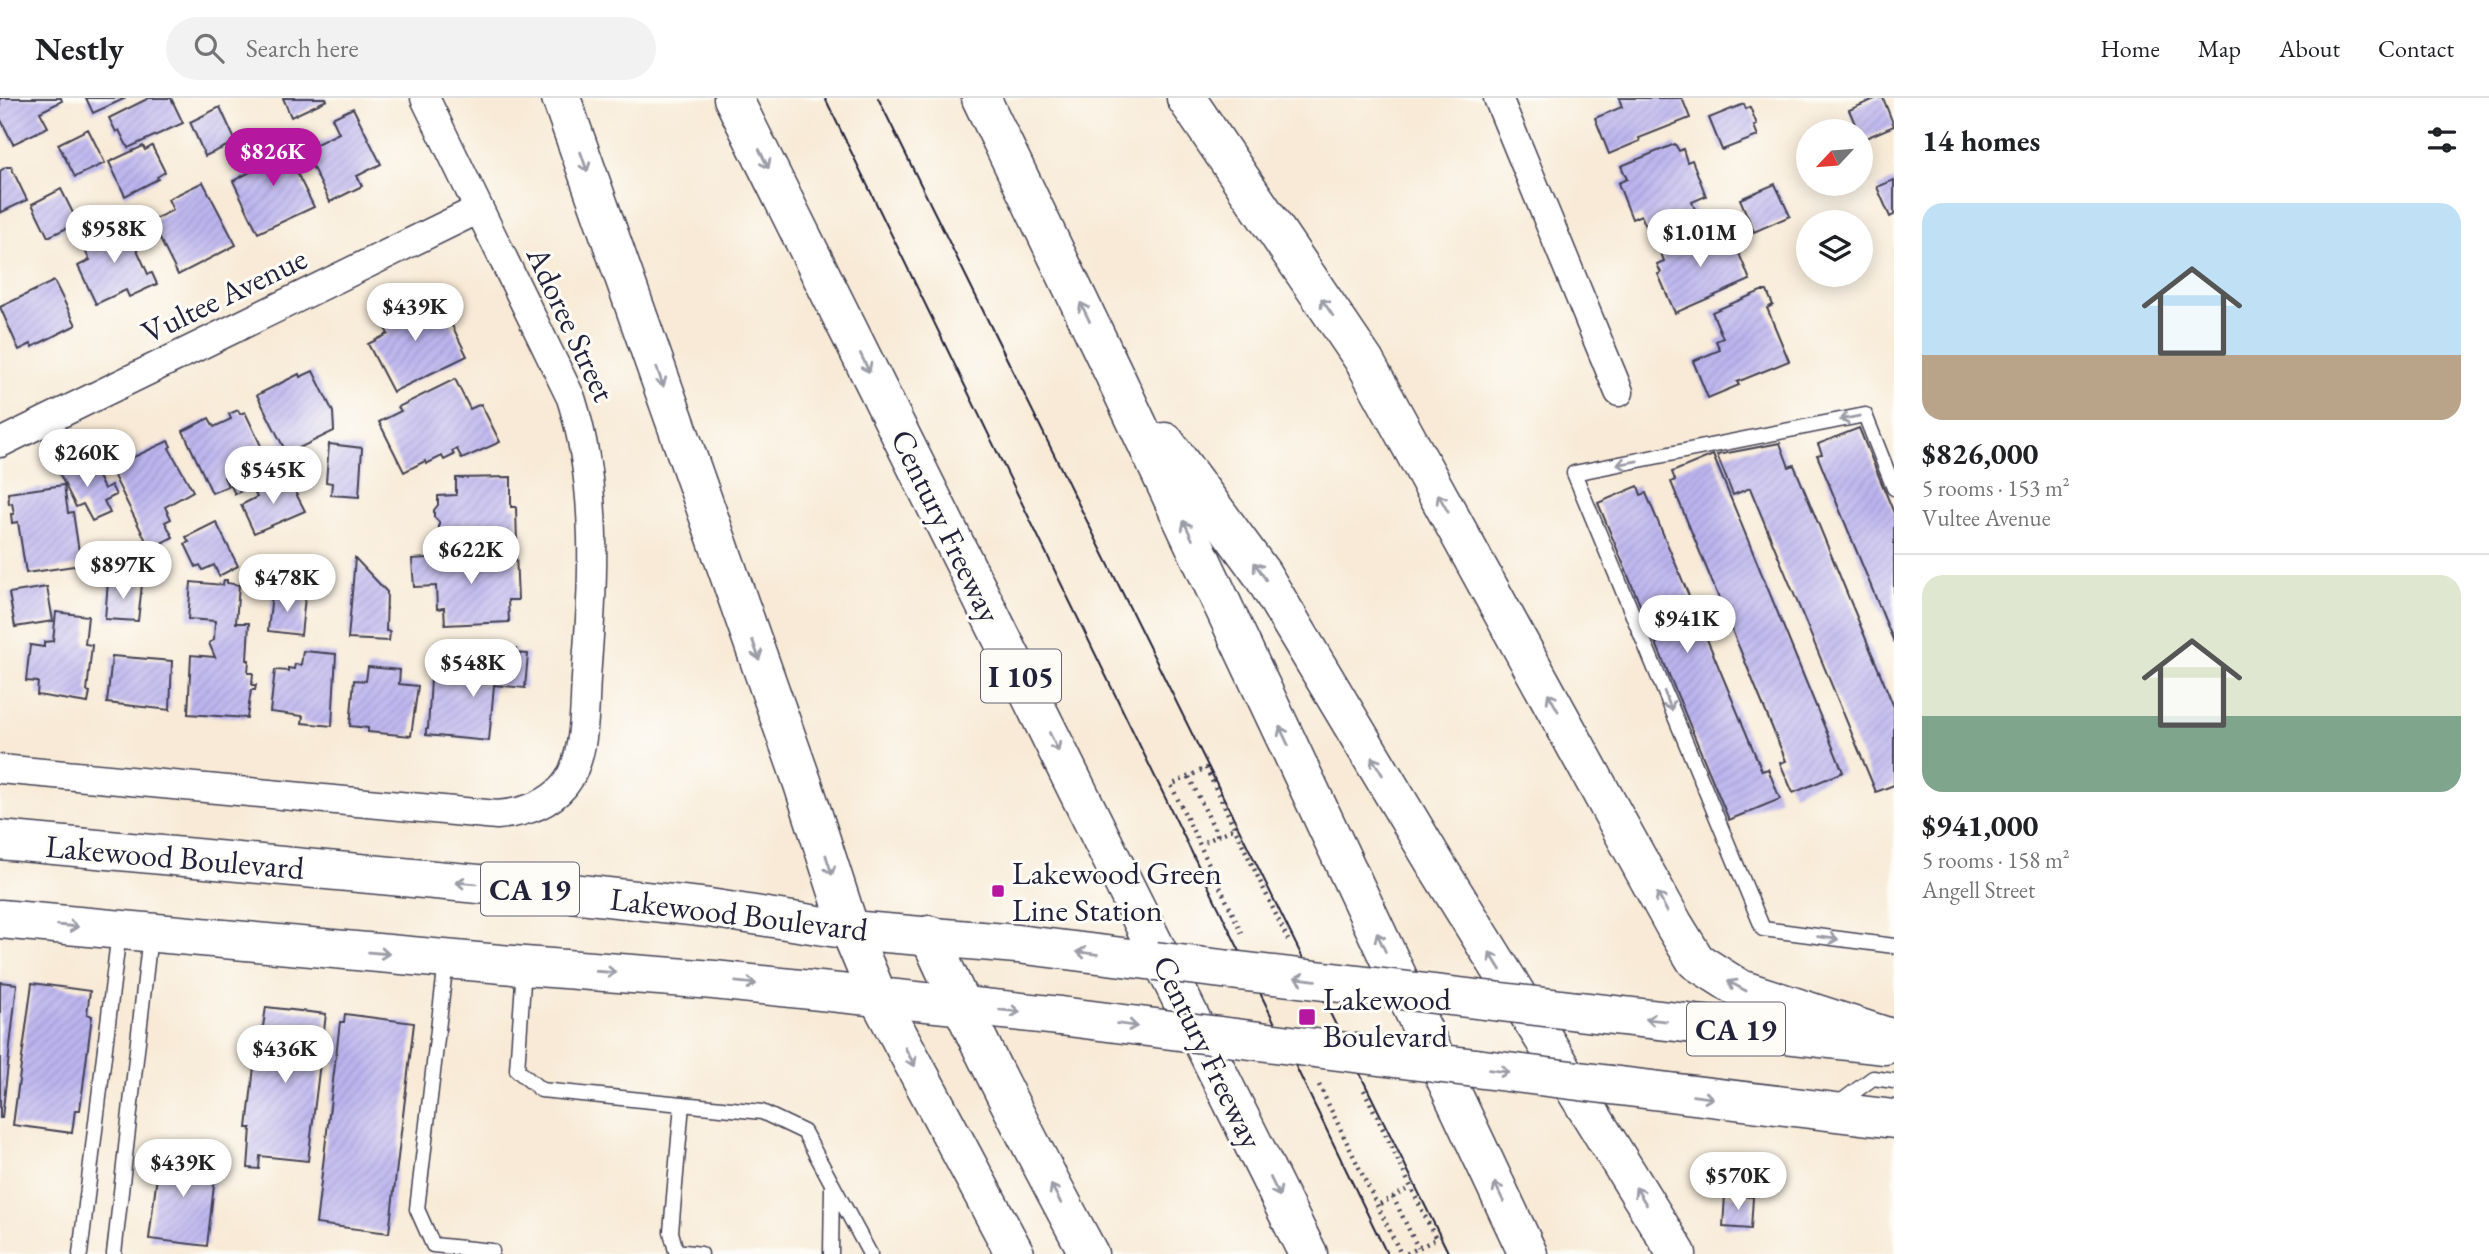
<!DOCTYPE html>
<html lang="en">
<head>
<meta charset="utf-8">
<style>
  body { margin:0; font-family:"EB Garamond",serif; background:#f2f2f2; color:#202124; height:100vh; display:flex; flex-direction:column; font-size:26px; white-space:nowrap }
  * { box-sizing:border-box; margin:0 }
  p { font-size:23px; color:#757577 }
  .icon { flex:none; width:38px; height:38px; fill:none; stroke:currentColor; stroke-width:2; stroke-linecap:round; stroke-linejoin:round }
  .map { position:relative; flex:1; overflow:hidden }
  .drawer { display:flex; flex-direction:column; background:#fff; width:595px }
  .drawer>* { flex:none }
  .needle { width:46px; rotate:244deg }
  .buttons { position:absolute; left:1796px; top:21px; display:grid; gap:14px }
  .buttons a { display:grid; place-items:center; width:77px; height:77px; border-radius:50%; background:#fff; box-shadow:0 4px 18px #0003; font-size:35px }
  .price { position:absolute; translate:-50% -60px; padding:0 16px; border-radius:24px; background:#fff; color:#222; font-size:23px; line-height:46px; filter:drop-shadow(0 2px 4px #0008) }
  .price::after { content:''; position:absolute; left:50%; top:42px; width:21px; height:16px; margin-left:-10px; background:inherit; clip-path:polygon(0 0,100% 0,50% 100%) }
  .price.on { background:#b5179e; color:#fff }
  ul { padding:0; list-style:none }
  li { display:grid; align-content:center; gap:14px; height:371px; padding:0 28px }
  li+li { border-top:2px solid #e0e0e0 }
  li span { display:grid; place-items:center; height:217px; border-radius:21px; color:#555 }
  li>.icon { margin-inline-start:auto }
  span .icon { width:126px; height:126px; fill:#fffc; stroke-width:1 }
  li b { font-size:30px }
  h2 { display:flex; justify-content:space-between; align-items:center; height:84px; padding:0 28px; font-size:30px }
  header { display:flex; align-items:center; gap:42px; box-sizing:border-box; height:98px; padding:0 35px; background:#fff; border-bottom:2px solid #e0e0e0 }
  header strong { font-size:33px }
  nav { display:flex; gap:38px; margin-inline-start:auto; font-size:24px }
  .search { width:490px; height:63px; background:#f2f2f2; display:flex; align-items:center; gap:18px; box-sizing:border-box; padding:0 24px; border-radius:38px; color:#757577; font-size:26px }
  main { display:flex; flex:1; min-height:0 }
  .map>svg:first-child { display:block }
</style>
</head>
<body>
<header>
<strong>Nestly</strong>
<div class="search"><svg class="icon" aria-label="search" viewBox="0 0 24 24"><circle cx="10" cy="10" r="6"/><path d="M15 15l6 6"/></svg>Search here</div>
<nav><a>Home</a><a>Map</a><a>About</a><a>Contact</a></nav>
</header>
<main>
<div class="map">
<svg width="1894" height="1156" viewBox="0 0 1894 1156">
  <defs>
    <pattern id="building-hatch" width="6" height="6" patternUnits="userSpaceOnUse" patternTransform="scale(1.75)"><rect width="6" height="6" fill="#bcb4ee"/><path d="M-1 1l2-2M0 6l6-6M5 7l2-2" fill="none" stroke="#a19acd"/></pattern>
  </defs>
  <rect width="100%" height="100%" fill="#fdfcf7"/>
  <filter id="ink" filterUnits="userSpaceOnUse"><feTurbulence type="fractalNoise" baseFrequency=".0143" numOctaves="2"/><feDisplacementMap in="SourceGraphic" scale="14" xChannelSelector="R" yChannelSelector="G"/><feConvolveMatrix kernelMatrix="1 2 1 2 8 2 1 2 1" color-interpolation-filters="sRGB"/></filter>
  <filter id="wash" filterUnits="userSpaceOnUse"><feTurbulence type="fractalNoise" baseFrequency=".00686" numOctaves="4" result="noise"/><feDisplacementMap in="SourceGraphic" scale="28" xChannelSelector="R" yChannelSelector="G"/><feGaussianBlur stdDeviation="1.57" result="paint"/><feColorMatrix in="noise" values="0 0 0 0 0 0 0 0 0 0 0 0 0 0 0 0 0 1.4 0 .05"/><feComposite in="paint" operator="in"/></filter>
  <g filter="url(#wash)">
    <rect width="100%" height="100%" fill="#f8ead6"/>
    <g id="blocks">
      <!-- building -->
      <g fill="url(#building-hatch)">
        <path d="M0,0H61L62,3L40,14L48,29L13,46L0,20Z"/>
        <path d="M86,0H126L93,15Z"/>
        <path d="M149,0H171L183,25L128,50L119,32L116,34L109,20Z"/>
        <path d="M283,0H326L327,2L291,19Z"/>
        <path d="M1619,0H1682L1690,20L1639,40L1640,43L1609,56L1595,20L1622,9Z"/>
        <path d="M1877,0H1883L1894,28L1861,42L1860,33H1858L1849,12Z"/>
        <path d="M1744,6L1746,11L1750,9L1757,27L1754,28L1758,38L1722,52L1709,20Z"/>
        <path d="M220,9L236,44L205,58L190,24Z"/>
        <path d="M353,10L381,66L357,78L362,88L330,104L304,52L339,35L332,20Z"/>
        <path d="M88,31L105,65L75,79L58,46Z"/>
        <path d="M280,41L314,109L258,135L233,83L256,71L249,57Z"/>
        <path d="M1675,46L1679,53L1683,51L1687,64L1692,62L1706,98L1692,104L1696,114L1648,133L1641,117L1632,121L1618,85L1627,81L1621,68Z"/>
        <path d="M143,48L145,52L152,48L165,74L157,79L158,81L125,98L109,64Z"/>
        <path d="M6,69H11L27,102L0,115V73Z"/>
        <path d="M1894,82V117L1890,119L1877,89Z"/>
        <path d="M203,84L236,147L178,177L151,123L173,112L168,101Z"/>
        <path d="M1775,86L1790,118L1754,134L1740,101Z"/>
        <path d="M61,91L78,125L48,139L32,106Z"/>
        <path d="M124,123L148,176L152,175L157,186L129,199L126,192L96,206L78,168L90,162L80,144Z"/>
        <path d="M1708,129L1716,148L1733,141L1750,182L1675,215L1658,176L1661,175L1657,166L1664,163L1659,150Z"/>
        <path d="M54,183L76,227L32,249L31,246L19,252L0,209Z"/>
        <path d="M1761,193H1767L1773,207L1767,210L1789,263L1737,284L1739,287L1708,300L1693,263L1720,252L1716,243L1723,240L1712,214Z"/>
        <path d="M424,196L426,200L428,199L437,218L445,213L467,258L393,294L368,246L388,236L379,218Z"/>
        <path d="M313,273L333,314L334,333L287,356L257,297L299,276L300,279Z"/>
        <path d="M455,281L470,311L481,306L500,344L462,361L457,351L452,353L454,357L444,362L442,358L426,366L425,363L404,374L379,324L401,313L398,309Z"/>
        <path d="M238,312L240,316L245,314L263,352L255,355L261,367L250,371L257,386L235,396L226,378L224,379L228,388L212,395L183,333L209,320L214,329L231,321L229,316Z"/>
        <path d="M1859,330L1894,415V544L1817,357L1822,356L1818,346Z"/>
        <path d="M168,343L171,348L169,350L193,393L165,409L171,421L165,424L173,439L150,451L110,370Z"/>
        <path d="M1780,345L1789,369L1794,367L1894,609V687L1876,694L1750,390L1733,397L1717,357Z"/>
        <path d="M329,346L362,350L359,399L331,397L332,385L326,384Z"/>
        <path d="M1713,357L1843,674L1793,695L1780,665L1786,663L1671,384L1675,382L1672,374Z"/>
        <path d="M89,360L104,391L111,387L116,397L104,403L110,415L92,423L83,406L76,409L59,375Z"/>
        <path d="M511,379V409H516L517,445L439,447V424L434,419V412L438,407V398L456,397V380Z"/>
        <path d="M288,380L305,413L254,435L241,407L257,399L255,396Z"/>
        <path d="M64,387L68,415L73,414L81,467L26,475L18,424L12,425L11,416H14L12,405L9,406L8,395Z"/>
        <path d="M1638,388L1641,397L1646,395L1762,673L1768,671L1780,701L1729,722L1598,405Z"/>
        <path d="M216,424L238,468L219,478L214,467L203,472L200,467L196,469L185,446L189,444L186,439Z"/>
        <path d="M509,455L516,456L518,502H508L509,524L445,527L444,510L437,511L436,488L414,489L412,461Z"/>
        <path d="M355,460L387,494L386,533L390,534L389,543L348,541Z"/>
        <path d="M224,482H227V485L239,487L236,525H249L247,562H249L248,575H253L252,587H256L255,592H251L247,620L188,616L191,557L215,559L209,545L214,542L215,523L188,521L191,484L223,487Z"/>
        <path d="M108,483L142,486L138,523L105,521Z"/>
        <path d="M47,489L53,523L15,529L9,495Z"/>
        <path d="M272,496L305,499L301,537L268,533Z"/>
        <path d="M56,514L88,518L85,546L92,547L87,593L90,594L88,605L37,597L38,584L26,583L30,547L44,549V544L53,543Z"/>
        <path d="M506,550L516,551L515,555L528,556L525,590L494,587L489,643L426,637V631H428L431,581L487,586L490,552L505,554Z"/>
        <path d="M303,553L336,556L332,628L302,625L303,618L270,614L275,572L288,573V570L294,571L295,566L301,567Z"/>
        <path d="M112,558L172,563L170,612L107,605Z"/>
        <path d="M368,569L400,572L399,586L418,588L411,638L368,634V630L350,628L354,582L366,583Z"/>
        <path d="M0,884L17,886L2,1020H0Z"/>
        <path d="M32,885L90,893L87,916L92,918L80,1012H75L72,1035L13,1027Z"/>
        <path d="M266,909L326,916L308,1063L260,1058L259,1071L248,1070L251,1030H247L258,934L262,935Z"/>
        <path d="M345,916L414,925L389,1135L316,1126L340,924H344Z"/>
        <path d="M160,1054L217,1061L207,1148L149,1141Z"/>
        <path d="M1725,1097L1753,1099L1751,1131L1723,1129Z"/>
      </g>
    </g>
  </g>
  <g filter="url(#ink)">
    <use href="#blocks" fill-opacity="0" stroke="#424052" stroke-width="2"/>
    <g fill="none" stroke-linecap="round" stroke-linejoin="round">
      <!-- service casing -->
      <g stroke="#424052" stroke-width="17">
        <g id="service">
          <path d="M1894,390L1865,317L1574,375L1763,831L1894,848"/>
          <path d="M446,863L417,1111L433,1147L492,1153"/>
          <path d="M524,869L517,972L541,992L762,1014L804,1034L870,1156"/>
          <path d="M682,1006L671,1134L676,1153L701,1156"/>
          <path d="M1835,1008L1873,980L1894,983"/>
          <path d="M80,1156L119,834"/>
          <path d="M114,1156L150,837"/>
          <path d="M831,1156L832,1088"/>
        </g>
      </g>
      <!-- minor casing -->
      <g stroke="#424052" stroke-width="31">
        <g id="minor">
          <path d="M1498,0L1619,294"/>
          <path d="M0,345L479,111"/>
          <path d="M0,671L497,717C523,715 547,708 564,688C586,661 584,613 586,580C593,486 600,391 571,300L425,0"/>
        </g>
      </g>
      <!-- primary casing -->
      <g stroke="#424052" stroke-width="41">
        <g id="primary">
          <path d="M0,742L543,792L709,810L850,832L1017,846L1155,863"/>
          <path d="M0,821L524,868L714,882L1060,918"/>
          <path d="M1578,913L1885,947"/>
          <path d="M1611,987L1894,1021"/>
        </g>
      </g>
      <!-- motorway casing -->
      <g stroke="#424052" stroke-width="41">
        <g id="motorway">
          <path d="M561,0L803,686L850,832L878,899L1015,1156"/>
          <path d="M733,0L1308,1156"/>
          <path d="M981,0L1114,276L1528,1156"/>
          <path d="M1186,0L1365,264L1674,827L1696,863L1740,891L1894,941"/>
          <path d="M1165,344L1262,476L1435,765L1677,1156"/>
          <path d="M929,837C978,946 1032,1051 1089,1156"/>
        </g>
      </g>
      <!-- path -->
      <g stroke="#424052" stroke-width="4.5" stroke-dasharray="2 5" stroke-linecap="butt">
        <path d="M1189,679L1218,738"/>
        <path d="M1205,744L1232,731"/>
        <path d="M1242,835L1171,687L1206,670L1288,842"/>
        <path d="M1319,987L1401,1156"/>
        <path d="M1364,992L1436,1141L1406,1156"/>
        <path d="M1393,1099L1418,1150"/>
        <path d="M1380,1106L1406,1092"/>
      </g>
      <!-- service -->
      <use href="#service" stroke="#fff" stroke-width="14"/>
      <!-- minor -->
      <use href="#minor" stroke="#fff" stroke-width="28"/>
      <!-- primary -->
      <use href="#primary" stroke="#fff" stroke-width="38"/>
      <!-- motorway -->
      <use href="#motorway" stroke="#fff" stroke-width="38"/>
      <!-- tram -->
      <g stroke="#22223b" stroke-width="2">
        <path d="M825,0L1387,1156"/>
        <path d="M878,0L1449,1156"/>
      </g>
      <!-- primary-bridge casing -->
      <g stroke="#424052" stroke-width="41" stroke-linecap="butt">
        <g id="primary-bridge">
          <path d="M1155,863L1578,913"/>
          <path d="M1060,918L1611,987"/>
        </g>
      </g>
      <!-- primary-bridge -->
      <use href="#primary-bridge" stroke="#fff" stroke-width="38"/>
    </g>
    <!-- one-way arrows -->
    <defs><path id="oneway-shaft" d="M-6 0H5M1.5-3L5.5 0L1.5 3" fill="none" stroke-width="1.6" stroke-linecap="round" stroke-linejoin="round" transform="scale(1.75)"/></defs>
    <g stroke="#9c9ca7">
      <use href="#oneway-shaft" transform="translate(764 61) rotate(64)"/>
      <use href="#oneway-shaft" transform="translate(584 64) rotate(71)"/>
      <use href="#oneway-shaft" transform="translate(1327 209) rotate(-124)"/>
      <use href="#oneway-shaft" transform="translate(1085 214) rotate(-116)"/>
      <use href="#oneway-shaft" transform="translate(865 265) rotate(64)"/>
      <use href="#oneway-shaft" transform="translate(660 279) rotate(71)"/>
      <use href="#oneway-shaft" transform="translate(1850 320) rotate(169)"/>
      <use href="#oneway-shaft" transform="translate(1627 365) rotate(169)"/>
      <use href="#oneway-shaft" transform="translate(1443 405) rotate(-119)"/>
      <use href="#oneway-shaft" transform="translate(1188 432) rotate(-115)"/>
      <use href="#oneway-shaft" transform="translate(1260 473) rotate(-124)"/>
      <use href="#oneway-shaft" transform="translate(756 552) rotate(71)"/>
      <use href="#oneway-shaft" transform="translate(1668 603) rotate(68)"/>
      <use href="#oneway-shaft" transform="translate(1553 604) rotate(-119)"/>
      <use href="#oneway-shaft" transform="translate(1284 638) rotate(-115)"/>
      <use href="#oneway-shaft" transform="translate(1054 644) rotate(64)"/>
      <use href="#oneway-shaft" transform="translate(1377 668) rotate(-121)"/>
      <use href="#oneway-shaft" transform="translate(829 767) rotate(72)"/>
      <use href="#oneway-shaft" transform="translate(466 785) rotate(-175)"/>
      <use href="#oneway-shaft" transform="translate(1662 804) rotate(-118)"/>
      <use href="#oneway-shaft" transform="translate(68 828) rotate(5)"/>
      <use href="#oneway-shaft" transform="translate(1828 840) rotate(7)"/>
      <use href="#oneway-shaft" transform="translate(1381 844) rotate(-115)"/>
      <use href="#oneway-shaft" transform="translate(379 855) rotate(5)"/>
      <use href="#oneway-shaft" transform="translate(1087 855) rotate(-173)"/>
      <use href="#oneway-shaft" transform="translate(1495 863) rotate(-122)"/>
      <use href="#oneway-shaft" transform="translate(606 874) rotate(4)"/>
      <use href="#oneway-shaft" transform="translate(1305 881) rotate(-173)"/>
      <use href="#oneway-shaft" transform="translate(746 885) rotate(6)"/>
      <use href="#oneway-shaft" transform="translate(1737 888) rotate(-152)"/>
      <use href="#oneway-shaft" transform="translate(1010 913) rotate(6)"/>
      <use href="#oneway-shaft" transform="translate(1656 922) rotate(-174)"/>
      <use href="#oneway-shaft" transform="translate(1127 927) rotate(7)"/>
      <use href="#oneway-shaft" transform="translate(910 959) rotate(62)"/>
      <use href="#oneway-shaft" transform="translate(1499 973) rotate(7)"/>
      <use href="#oneway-shaft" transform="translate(1703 999) rotate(7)"/>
      <use href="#oneway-shaft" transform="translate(1275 1089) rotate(64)"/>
      <use href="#oneway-shaft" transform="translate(1499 1094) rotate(-115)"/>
      <use href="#oneway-shaft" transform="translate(1056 1096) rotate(-118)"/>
      <use href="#oneway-shaft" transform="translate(1641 1098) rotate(-122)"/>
    </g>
  </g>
  <!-- markers -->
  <g fill="#b5179e" stroke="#fdfcf7" stroke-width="2.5">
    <rect x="991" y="786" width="14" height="14" rx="3.5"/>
    <rect x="1298" y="910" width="18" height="18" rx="3.5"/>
  </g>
  <g text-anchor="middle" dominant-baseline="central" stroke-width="6" stroke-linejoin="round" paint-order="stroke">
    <!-- shield labels -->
    <g fill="#fdfcf7" stroke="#646373" stroke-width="2">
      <rect x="981" y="551.5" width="80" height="53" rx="5"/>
      <rect x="481" y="764.5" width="98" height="53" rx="5"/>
      <rect x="1687" y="904.5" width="98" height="53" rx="5"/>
    </g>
    <g font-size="30" font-weight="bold" fill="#22223b">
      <text x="1021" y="578">I 105</text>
      <text x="530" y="791">CA 19</text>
      <text x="1736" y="931">CA 19</text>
    </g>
    <!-- street labels -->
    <g font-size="32" fill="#22223b" stroke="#fdfcf7">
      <text transform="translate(224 197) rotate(-26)">Vultee Avenue</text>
      <text transform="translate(571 226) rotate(65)">Adoree Street</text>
      <text transform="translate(946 428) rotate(64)">Century Freeway</text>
      <text transform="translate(175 759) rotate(5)">Lakewood Boulevard</text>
      <text transform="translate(739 816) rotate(7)">Lakewood Boulevard</text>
      <text transform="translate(1208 954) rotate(64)">Century Freeway</text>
    </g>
    <!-- poi labels -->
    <g font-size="32" fill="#22223b" stroke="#fdfcf7" text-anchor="start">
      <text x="1012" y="775">Lakewood Green<tspan x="1012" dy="37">Line Station</tspan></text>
      <text x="1323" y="901">Lakewood<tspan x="1323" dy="37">Boulevard</tspan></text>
    </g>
  </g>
</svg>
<div class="buttons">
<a><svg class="needle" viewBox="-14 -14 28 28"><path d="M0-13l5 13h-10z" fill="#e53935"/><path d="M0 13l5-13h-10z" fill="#757577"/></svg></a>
<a><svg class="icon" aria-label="layers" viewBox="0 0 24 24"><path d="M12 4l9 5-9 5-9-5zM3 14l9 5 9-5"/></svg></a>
</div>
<b class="price on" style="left:273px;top:90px">$826K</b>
<b class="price" style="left:114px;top:167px">$958K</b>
<b class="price" style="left:1700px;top:171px">$1.01M</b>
<b class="price" style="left:415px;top:245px">$439K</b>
<b class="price" style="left:87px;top:391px">$260K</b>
<b class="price" style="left:273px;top:408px">$545K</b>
<b class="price" style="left:471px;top:488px">$622K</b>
<b class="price" style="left:123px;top:503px">$897K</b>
<b class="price" style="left:287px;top:516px">$478K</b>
<b class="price" style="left:1687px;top:557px">$941K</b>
<b class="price" style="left:473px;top:601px">$548K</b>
<b class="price" style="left:285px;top:987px">$436K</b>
<b class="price" style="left:183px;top:1101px">$439K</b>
<b class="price" style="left:1738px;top:1114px">$570K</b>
</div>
<section class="drawer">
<h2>14 homes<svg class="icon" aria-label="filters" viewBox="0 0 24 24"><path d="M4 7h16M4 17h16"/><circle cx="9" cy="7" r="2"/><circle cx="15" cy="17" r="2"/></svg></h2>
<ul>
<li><span style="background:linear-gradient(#bfe0f5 70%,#b9a48a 0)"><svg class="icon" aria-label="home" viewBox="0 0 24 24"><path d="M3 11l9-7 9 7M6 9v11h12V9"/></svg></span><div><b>$826,000</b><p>5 rooms · 153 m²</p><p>Vultee Avenue</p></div></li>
<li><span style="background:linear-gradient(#dfe7d0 65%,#7fa58c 0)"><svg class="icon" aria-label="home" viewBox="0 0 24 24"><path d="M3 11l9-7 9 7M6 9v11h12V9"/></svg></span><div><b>$941,000</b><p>5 rooms · 158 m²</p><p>Angell Street</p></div></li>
</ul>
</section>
</main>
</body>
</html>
